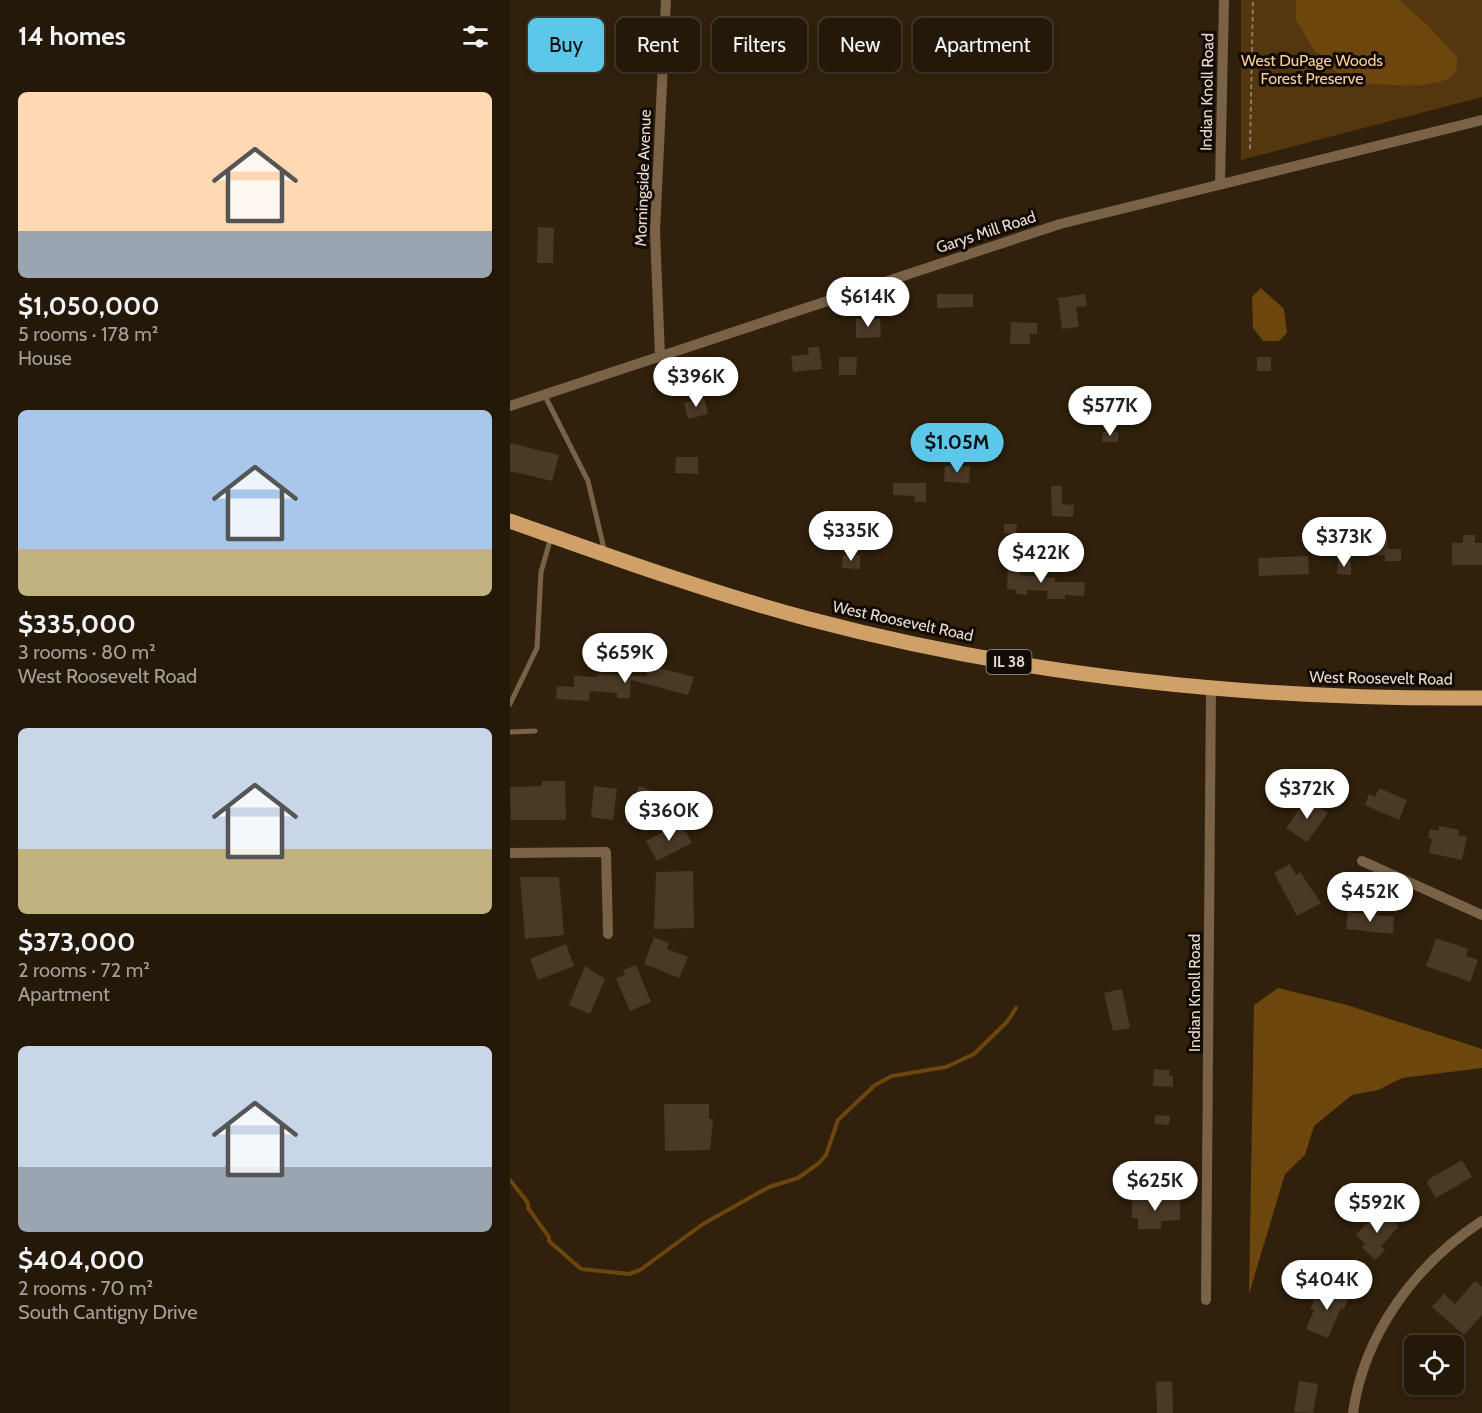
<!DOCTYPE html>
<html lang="en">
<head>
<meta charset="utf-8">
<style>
  body { margin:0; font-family:Cabin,sans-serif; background:#2c2112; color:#f1f3f6; height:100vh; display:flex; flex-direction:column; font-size:22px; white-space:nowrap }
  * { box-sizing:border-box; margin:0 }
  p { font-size:20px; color:#a3a09c }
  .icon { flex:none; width:33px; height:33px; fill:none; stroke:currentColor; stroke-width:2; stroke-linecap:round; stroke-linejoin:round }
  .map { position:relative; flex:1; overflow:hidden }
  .drawer { display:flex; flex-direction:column; background:#241809; width:510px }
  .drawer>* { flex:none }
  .hud { position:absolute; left:18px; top:18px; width:570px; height:54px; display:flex; gap:12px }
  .controls { position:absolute; left:894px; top:1335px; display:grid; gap:12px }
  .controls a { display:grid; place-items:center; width:60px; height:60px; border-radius:9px; background:#241809; box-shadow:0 3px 9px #0003,0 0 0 2px #41372a; font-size:30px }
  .price { position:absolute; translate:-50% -51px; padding:0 14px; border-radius:21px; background:#fff; color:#222; font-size:20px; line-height:39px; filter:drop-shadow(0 2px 3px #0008) }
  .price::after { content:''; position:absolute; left:50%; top:36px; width:18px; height:14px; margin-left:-9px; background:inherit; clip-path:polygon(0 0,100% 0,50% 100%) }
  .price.on { background:#5cc7e8; color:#111 }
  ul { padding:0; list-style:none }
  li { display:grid; align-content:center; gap:12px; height:318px; padding:0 18px }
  li span { display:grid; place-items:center; height:186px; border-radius:9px; color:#555 }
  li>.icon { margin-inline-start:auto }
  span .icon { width:108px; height:108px; fill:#fffc; stroke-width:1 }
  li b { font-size:26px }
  h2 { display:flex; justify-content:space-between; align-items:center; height:72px; padding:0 18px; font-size:26px }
  .tag { padding:0 21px; border-radius:9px; background:#241809; box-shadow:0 3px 9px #0003,0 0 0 2px #41372a; font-size:21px; line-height:54px }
  .tag.on { background:#5cc7e8; color:#111 }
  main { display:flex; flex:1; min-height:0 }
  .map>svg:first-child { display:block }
</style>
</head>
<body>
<main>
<section class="drawer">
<h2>14 homes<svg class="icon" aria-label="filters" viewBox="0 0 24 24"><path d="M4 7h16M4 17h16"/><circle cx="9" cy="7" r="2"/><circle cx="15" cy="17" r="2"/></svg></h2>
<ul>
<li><span style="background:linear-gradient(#ffd9b3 75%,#9aa5b1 0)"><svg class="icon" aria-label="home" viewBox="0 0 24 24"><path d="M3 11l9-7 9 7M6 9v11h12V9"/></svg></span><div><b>$1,050,000</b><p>5 rooms · 178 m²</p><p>House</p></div></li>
<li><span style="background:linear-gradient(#a9c7e8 75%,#c2b280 0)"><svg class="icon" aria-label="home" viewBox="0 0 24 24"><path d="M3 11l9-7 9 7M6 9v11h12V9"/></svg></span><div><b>$335,000</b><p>3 rooms · 80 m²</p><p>West Roosevelt Road</p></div></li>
<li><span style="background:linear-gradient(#c9d6e8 65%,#c2b280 0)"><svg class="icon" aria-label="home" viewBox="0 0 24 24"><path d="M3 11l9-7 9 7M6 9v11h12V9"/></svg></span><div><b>$373,000</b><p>2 rooms · 72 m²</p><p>Apartment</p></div></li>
<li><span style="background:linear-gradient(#c9d6e8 65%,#9aa5b1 0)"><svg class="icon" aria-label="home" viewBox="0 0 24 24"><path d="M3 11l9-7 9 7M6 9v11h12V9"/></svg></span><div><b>$404,000</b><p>2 rooms · 70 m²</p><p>South Cantigny Drive</p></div></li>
</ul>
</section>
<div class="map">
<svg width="972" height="1413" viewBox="0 0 972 1413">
  <rect width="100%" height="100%" fill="#30200c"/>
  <!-- green -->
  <path fill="#55370f" d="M731,0H972V97L731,160Z"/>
  <!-- water -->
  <g fill="#6d460d">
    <path d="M786,0H889L917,25L947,57C947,61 947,67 946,71C935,94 856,83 835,81L804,50L786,20Z"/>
    <path d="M751,288L774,309L777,333L769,341H753L743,328L742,297Z"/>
    <path d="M768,988L837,1005L972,1049V1068L892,1078L868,1090L842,1095L804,1126L795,1155L775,1174L739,1294L744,1005Z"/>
  </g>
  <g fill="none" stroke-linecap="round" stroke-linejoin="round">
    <!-- stream -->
    <path stroke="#6d460d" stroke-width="4" d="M0,1180L18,1203V1208L39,1237V1241L71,1269L119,1274L130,1270L193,1224L259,1187L288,1178L309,1163L316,1155L328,1120L365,1085L382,1076L436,1067L464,1054L497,1022L506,1008"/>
  </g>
  <!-- building -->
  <g fill="#4a3925">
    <path d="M28,227L44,228L43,263H27Z"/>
    <path d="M427,294H463V307L427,308Z"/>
    <path d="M575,294L577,306L566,307L569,327L552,329L548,298Z"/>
    <path d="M346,319H370L371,337L346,338Z"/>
    <path d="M501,322L527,323V334H520V344H500Z"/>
    <path d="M309,346L312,369L283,372L281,356L299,354L298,348Z"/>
    <path d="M329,357H347L346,375H329Z"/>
    <rect x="747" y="357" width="14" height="14"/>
    <path d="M194,398L198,414L178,419L174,403Z"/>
    <path d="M593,432H608V442H592Z"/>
    <path d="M0,443L49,455L42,481L0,471Z"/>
    <path d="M166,457H188V474L165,473Z"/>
    <path d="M435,466H460L459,483L434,482Z"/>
    <path d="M383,483H416V502H404L405,496L383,495Z"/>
    <path d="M541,486H552V504L564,505L563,517L542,516Z"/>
    <path d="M494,524H507L506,534L494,533Z"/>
    <path d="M863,524H872L873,530H877L878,549H891V561H875V555L837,556V543L855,542V535L863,534Z"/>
    <path d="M354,528H367V545L354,544Z"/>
    <path d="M953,535H965V543H972V565H942V543H953Z"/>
    <path d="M333,555H350V569L332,568Z"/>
    <path d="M798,556L799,574L749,576L748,558Z"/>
    <path d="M498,559H510V575L545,578V582H575L574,596L555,595V599H537L538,591L517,590V595L506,594V590L497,589Z"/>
    <path d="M828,560L841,561V575L827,574Z"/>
    <path d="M139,665L184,677L178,695L121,680L120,698H107V693L80,691L79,701L46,699L47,686L64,687V676L87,677V674L136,676Z"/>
    <path d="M32,781H55L56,820H1L0,787L32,786Z"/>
    <path d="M84,786L107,789L103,820L81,817Z"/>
    <path d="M129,786L151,794L137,831L115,823Z"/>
    <path d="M869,788L897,800L889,820L855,805L859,794L865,797Z"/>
    <path d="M797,798L818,813L797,842L776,828Z"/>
    <path d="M171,823L182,843L147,861L136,841Z"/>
    <path d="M929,826L949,830L948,835L957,837L952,860L919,853L922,839L918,838L920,829L928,831Z"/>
    <path d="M780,864L786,875L790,872L811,903L787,916L764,873Z"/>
    <path d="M183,871L184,928L144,929L146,872Z"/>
    <path d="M10,877H49L54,935L15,939Z"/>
    <path d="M838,912L884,917L883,934L836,929Z"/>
    <path d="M144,937L159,943L157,949L178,957L169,978L134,964Z"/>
    <path d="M926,938L958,949L956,956L968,960L960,982L916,966Z"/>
    <path d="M56,944L64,966L28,980L20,959Z"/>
    <path d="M126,965L141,1002L120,1011L106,978L115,975L113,970Z"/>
    <path d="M75,966L95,979L80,1014L59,1005Z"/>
    <path d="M612,989L620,1028L603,1031L594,993Z"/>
    <path d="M644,1069L660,1070L659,1076H663V1087L643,1086Z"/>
    <path d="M154,1104H199V1119H203L200,1150L155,1151Z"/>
    <path d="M645,1115L660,1116L659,1125L645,1124Z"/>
    <path d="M952,1160L962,1177L926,1198L917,1183L919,1179Z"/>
    <path d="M622,1199H670V1220L651,1221V1229H628V1218H622Z"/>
    <path d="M874,1211L889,1226L871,1246L875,1250L865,1260L852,1247L855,1244L846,1235L863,1216L866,1218Z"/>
    <path d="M965,1281L972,1287V1315L954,1335L922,1307L934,1294L945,1304Z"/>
    <path d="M817,1284L840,1295L834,1309L831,1308L818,1338L796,1329L804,1310L800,1309L805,1299L809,1301Z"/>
    <path d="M662,1381L663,1413H647L646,1382Z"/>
    <path d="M789,1381L808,1384L803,1413L784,1412Z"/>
  </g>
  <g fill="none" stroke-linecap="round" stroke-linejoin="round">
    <!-- path -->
    <path stroke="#8a7c6c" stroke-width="2" stroke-dasharray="4.5 3" stroke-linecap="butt" d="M740,149L743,0"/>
    <!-- service -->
    <g stroke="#796248" stroke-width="5">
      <path d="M35,396L78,481L95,553"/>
      <path d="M0,704L27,648L31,572L41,537"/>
      <path d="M0,732L25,731"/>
    </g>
    <!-- minor -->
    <g stroke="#796248" stroke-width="10">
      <path d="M710,184L714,0"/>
      <path d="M150,356L145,231L156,0"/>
      <path d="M0,406L550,224L972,120"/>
      <path d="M0,853L96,852L98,934"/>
      <path d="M852,861L972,915"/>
      <path d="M696,1300L701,687"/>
      <path d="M843,1413C854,1333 906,1264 972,1221"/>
    </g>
    <!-- primary -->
    <path stroke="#cfa068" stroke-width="15" d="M0,521C99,556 198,592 299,619C518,677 746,700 972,698"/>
  </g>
  <g text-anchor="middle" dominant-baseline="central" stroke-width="6" stroke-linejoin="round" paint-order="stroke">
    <!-- shield labels -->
    <rect fill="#120b04" stroke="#a79d93" stroke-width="1.5" x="476.5" y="650" width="45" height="24" rx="4.5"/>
    <g font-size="15" font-weight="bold" fill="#e7dcd0">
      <text x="499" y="662">IL 38</text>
    </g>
    <!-- park labels -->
    <g font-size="16" fill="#face9b" stroke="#120b04">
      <text x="802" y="60">West DuPage Woods<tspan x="802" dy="18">Forest Preserve</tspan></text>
    </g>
    <!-- street labels -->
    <g font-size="16" fill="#e7dcd0" stroke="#120b04">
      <text transform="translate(697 92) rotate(-89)">Indian Knoll Road</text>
      <text transform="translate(133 178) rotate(-88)">Morningside Avenue</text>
      <text transform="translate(476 232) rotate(-18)">Garys Mill Road</text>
      <text transform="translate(393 621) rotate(12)">West Roosevelt Road</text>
      <text transform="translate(871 678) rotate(1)">West Roosevelt Road</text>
      <text transform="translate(684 993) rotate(-90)">Indian Knoll Road</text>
    </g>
  </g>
</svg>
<div class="controls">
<a><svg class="icon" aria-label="locate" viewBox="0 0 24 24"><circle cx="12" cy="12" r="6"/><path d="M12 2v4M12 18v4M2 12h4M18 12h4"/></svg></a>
</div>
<b class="price" style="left:358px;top:328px">$614K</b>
<b class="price" style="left:186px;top:408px">$396K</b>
<b class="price" style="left:600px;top:437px">$577K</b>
<b class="price on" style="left:447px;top:474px">$1.05M</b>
<b class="price" style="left:341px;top:562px">$335K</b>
<b class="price" style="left:834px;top:568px">$373K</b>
<b class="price" style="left:531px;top:584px">$422K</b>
<b class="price" style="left:115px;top:684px">$659K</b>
<b class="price" style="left:797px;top:820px">$372K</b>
<b class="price" style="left:159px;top:842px">$360K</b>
<b class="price" style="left:860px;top:923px">$452K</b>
<b class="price" style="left:645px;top:1212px">$625K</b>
<b class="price" style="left:867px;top:1234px">$592K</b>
<b class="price" style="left:817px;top:1311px">$404K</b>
<div class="hud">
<a class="tag on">Buy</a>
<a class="tag">Rent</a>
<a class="tag">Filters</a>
<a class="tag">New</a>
<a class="tag">Apartment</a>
</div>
</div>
</main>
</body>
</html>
